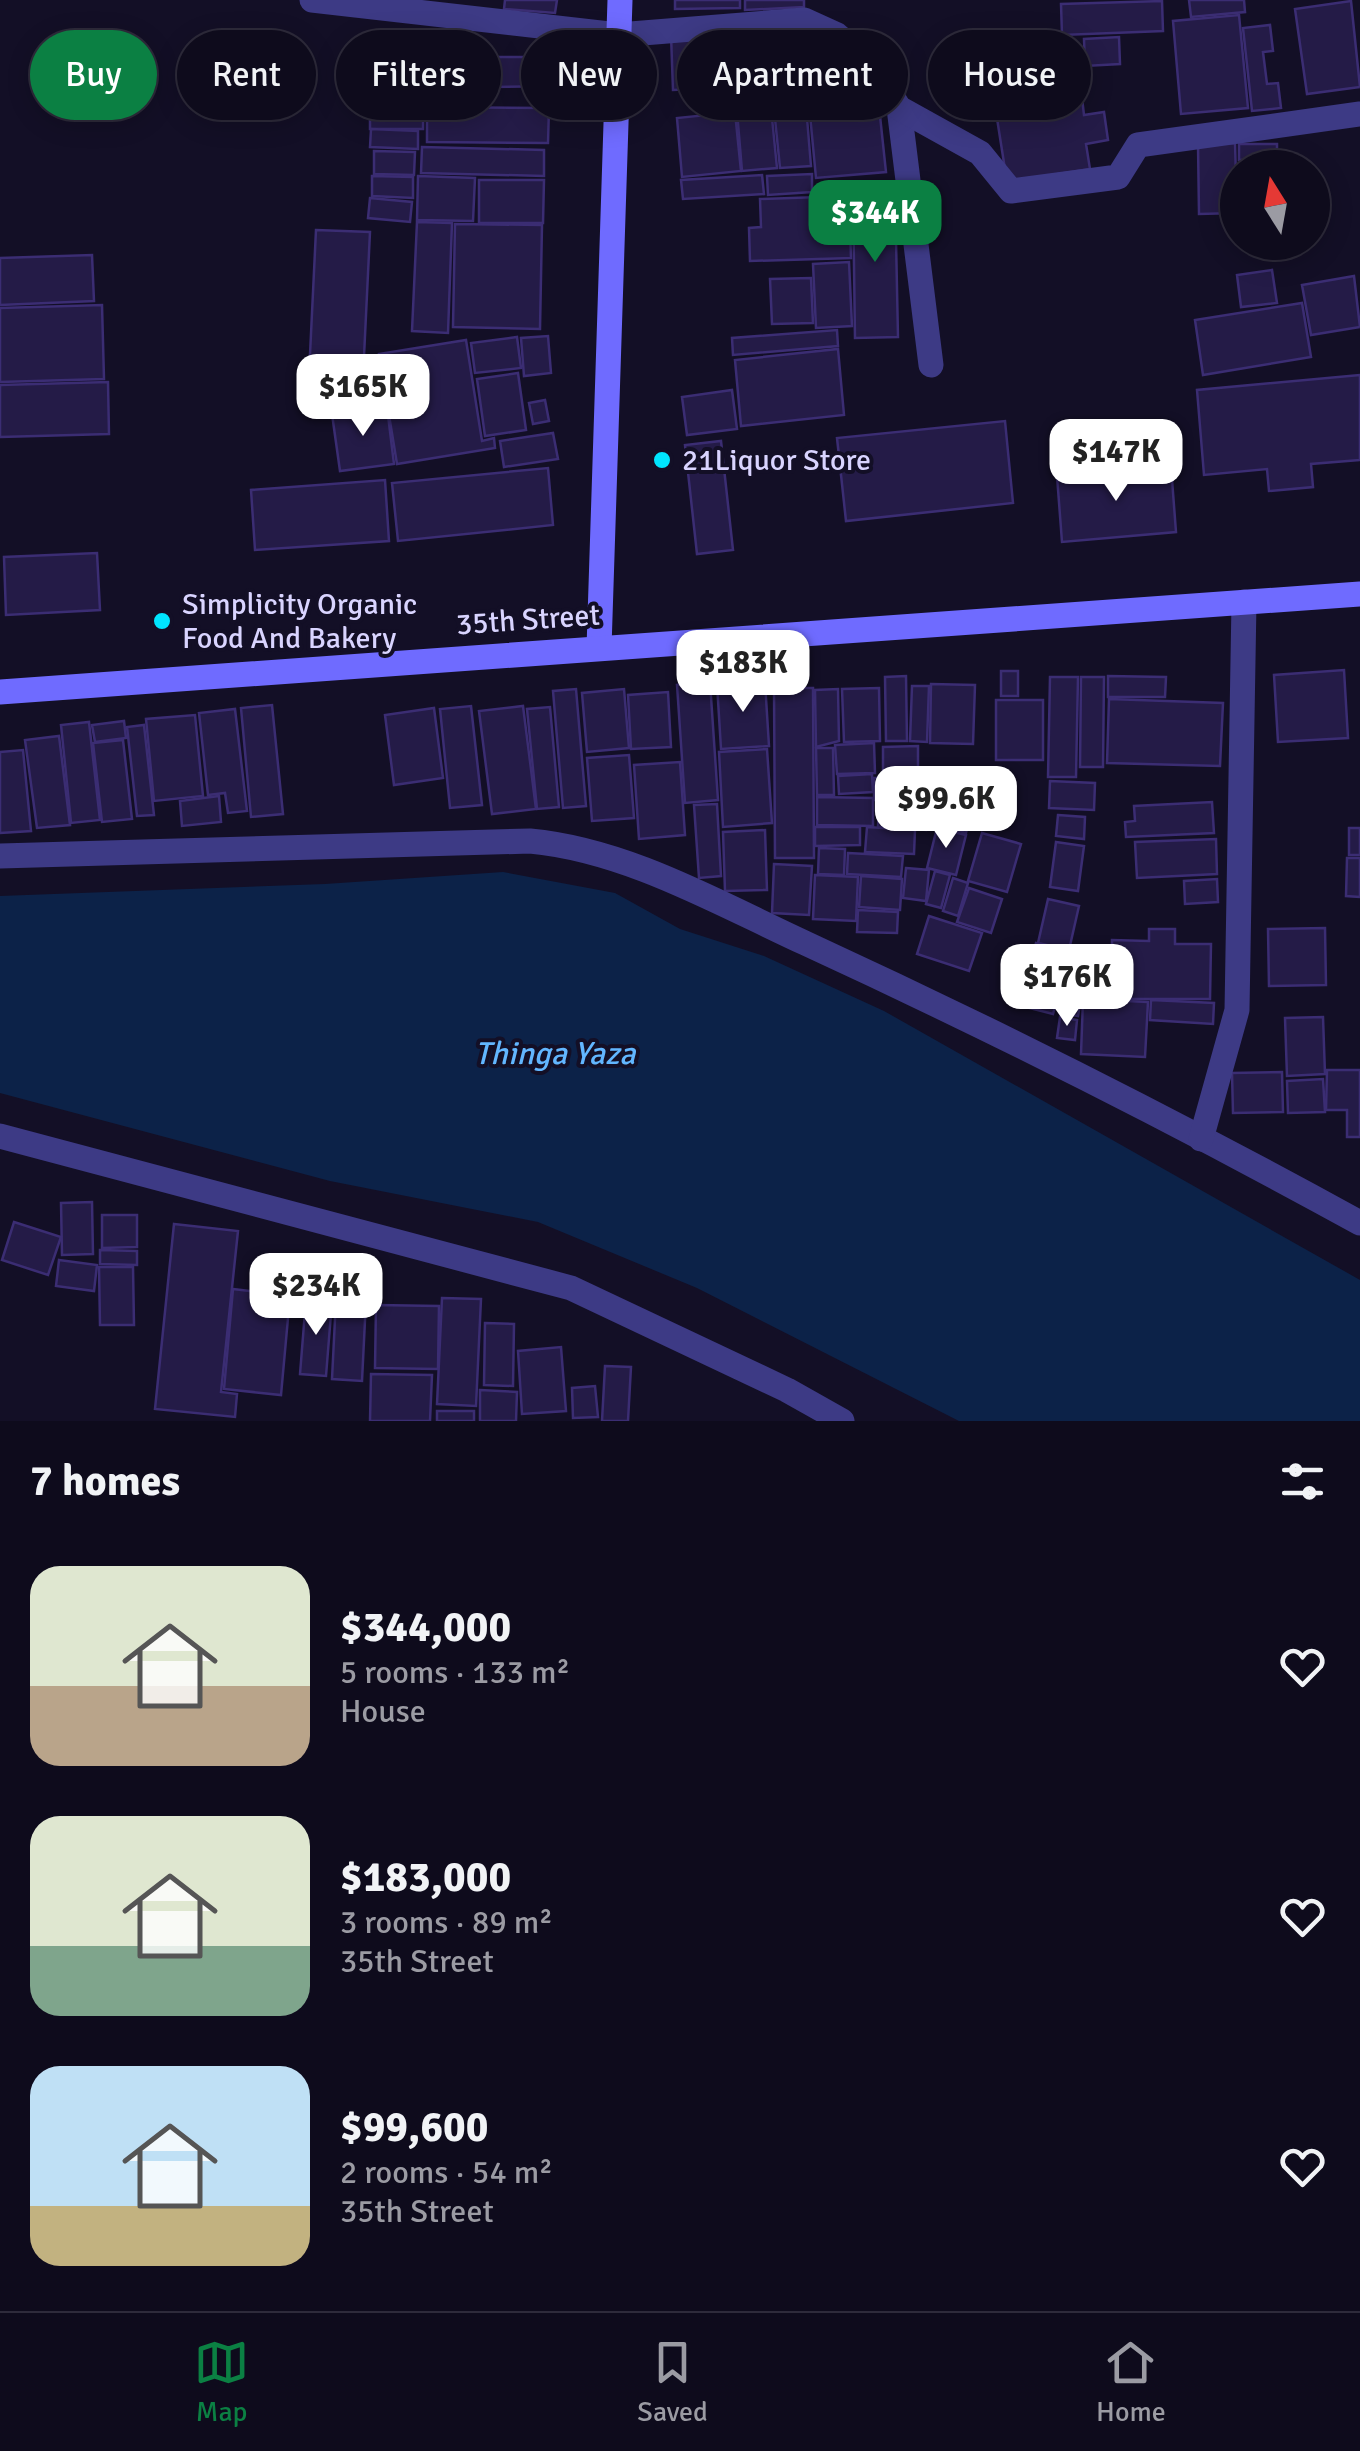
<!DOCTYPE html>
<html lang="en">
<head>
<meta charset="utf-8">
<style>
  body { margin:0; font-family:Signika,sans-serif; background:#171425; color:#f1f3f6; height:100vh; display:flex; flex-direction:column; font-size:38px; white-space:nowrap }
  * { box-sizing:border-box; margin:0 }
  p { font-size:32px; color:#9b9ba3 }
  .icon { flex:none; width:55px; height:55px; fill:none; stroke:currentColor; stroke-width:2; stroke-linecap:round; stroke-linejoin:round }
  .map { position:relative; height:1421px; overflow:hidden }
  .details { display:flex; flex-direction:column; background:#0e0b1c; flex:1 }
  .details>* { flex:none }
  .guide { position:absolute; left:30px; top:30px; width:1300px; height:90px; display:flex; gap:20px }
  .needle { width:65px; rotate:349deg }
  .buttons { position:absolute; left:1220px; top:150px; display:grid; gap:20px }
  .buttons a { display:grid; place-items:center; width:110px; height:110px; border-radius:50%; background:#0e0b1c; box-shadow:0 5px 25px #0003,0 0 0 2px #2e2b3b; font-size:50px }
  .price { position:absolute; translate:-50% -85px; padding:0 22px; border-radius:20px; background:#fff; color:#222; font-size:32px; line-height:65px; filter:drop-shadow(0 2px 5px #0008) }
  .price::after { content:''; position:absolute; left:50%; top:60px; width:30px; height:22px; margin-left:-15px; background:inherit; clip-path:polygon(0 0,100% 0,50% 100%) }
  .price.current { background:#0b8043; color:#fff }
  ul { padding:0; list-style:none }
  li { display:flex; align-items:center; gap:30px; height:250px; padding:0 30px }
  li span { display:grid; place-items:center; flex:none; width:280px; height:200px; border-radius:30px; color:#555 }
  li>.icon { margin-inline-start:auto }
  span .icon { width:120px; height:120px; fill:#fffc; stroke-width:1 }
  li b { font-size:42px }
  h2 { display:flex; justify-content:space-between; align-items:center; height:120px; padding:0 30px; font-size:42px }
  .tag { padding:0 35px; border-radius:45px; background:#0e0b1c; box-shadow:0 5px 25px #0003,0 0 0 2px #2e2b3b; font-size:35px; line-height:90px }
  .tag.current { background:#0b8043; color:#fff }
  .menu { display:flex; justify-content:space-around; align-items:center; height:140px; border-top:2px solid #2e2b3b; background:#0e0b1c; font-size:28px; color:#9b9ba3 }
  .menu a { display:grid; justify-items:center; gap:5px }
  .menu .current { color:#0b8043 }
  .map>svg:first-child { display:block }
</style>
</head>
<body>
<div class="map">
<svg width="1360" height="1421" viewBox="0 0 1360 1421">
  <rect width="100%" height="100%" fill="#130f26"/>
  <!-- water -->
  <path fill="#0c2248" d="M503,872L615,893L680,929L764,956L884,1011L1360,1280V1421H959L697,1288L538,1222L330,1181L0,1093V896L325,884Z"/>
  <!-- building -->
  <g fill="#241b47" stroke="#3b2d73" stroke-width="2.5">
    <path d="M505,0H557L555,13L504,9Z"/>
    <path d="M675,0H740V8L675,9Z"/>
    <path d="M745,0H804V7L745,10Z"/>
    <path d="M1189,0H1244L1245,12L1191,17Z"/>
    <path d="M1162,1L1163,31L1062,35L1061,4Z"/>
    <path d="M1351,1L1360,87L1307,94L1295,9Z"/>
    <path d="M1239,15L1248,108L1181,114L1173,21Z"/>
    <path d="M1270,25L1273,51L1263,52L1267,84L1278,83L1281,108L1252,111L1243,28Z"/>
    <path d="M803,29L808,105L751,108L747,32Z"/>
    <path d="M743,32L745,87L673,90L671,35Z"/>
    <path d="M1119,37L1120,64L1085,66L1084,39Z"/>
    <path d="M370,46H424L423,129H370Z"/>
    <path d="M491,57H557V86L491,87Z"/>
    <path d="M479,58V86L429,87V59Z"/>
    <path d="M1021,88L1023,107L1082,98L1084,115L1104,112L1108,140L1086,144L1090,169L1007,182L993,93Z"/>
    <path d="M878,97L886,172L816,178L809,104Z"/>
    <path d="M806,106L811,166L780,168L774,109Z"/>
    <path d="M427,107L549,108L548,143L427,142Z"/>
    <path d="M771,108L777,168L742,171L737,111Z"/>
    <path d="M735,112L741,171L682,177L677,118Z"/>
    <path d="M371,129L418,131V149L370,147Z"/>
    <path d="M1235,143L1237,213L1199,214L1198,144Z"/>
    <path d="M1239,144H1277V159L1239,160Z"/>
    <path d="M422,147L544,150V176L421,173Z"/>
    <path d="M374,151L415,152L414,175L374,174Z"/>
    <path d="M812,174V192L768,195L767,176Z"/>
    <path d="M762,175L764,194L683,199L681,180Z"/>
    <path d="M372,176L413,177V198L372,196Z"/>
    <path d="M418,176L475,178L473,221L417,220Z"/>
    <path d="M479,180H544L543,223H479Z"/>
    <path d="M895,191L898,337L855,338L853,192Z"/>
    <path d="M849,196L851,258L750,261L749,228L761,227L760,199Z"/>
    <path d="M370,198L412,202L410,222L368,218Z"/>
    <path d="M417,222L452,223L448,333L412,331Z"/>
    <path d="M455,224L542,225L540,329L453,327Z"/>
    <path d="M316,230L370,232L362,398L308,396Z"/>
    <path d="M92,255L94,301L0,305V258Z"/>
    <path d="M849,262L852,326L816,328L813,264Z"/>
    <path d="M1272,270L1277,303L1241,307L1237,275Z"/>
    <path d="M1354,276L1360,327L1311,335L1302,285Z"/>
    <path d="M811,278L813,323L772,324L770,279Z"/>
    <path d="M1302,303L1311,357L1203,375L1195,320Z"/>
    <path d="M102,305L104,379L0,382V308Z"/>
    <path d="M837,330L838,346L733,355L732,338Z"/>
    <path d="M548,336L551,373L524,376L521,338Z"/>
    <path d="M517,337L521,368L475,373L471,343Z"/>
    <path d="M466,340L482,441L494,438L495,448L397,464L379,354Z"/>
    <path d="M838,349L844,415L741,426L735,360Z"/>
    <path d="M518,373L526,430L485,436L477,379Z"/>
    <path d="M1360,375V460L1311,464L1313,487L1269,491L1267,469L1204,475L1197,390Z"/>
    <path d="M108,382L109,434L0,437V385Z"/>
    <path d="M732,390L737,429L687,435L682,397Z"/>
    <path d="M545,400L549,421L533,424L529,403Z"/>
    <path d="M387,407L394,464L340,471L332,414Z"/>
    <path d="M1005,421L1013,503L846,521L837,438Z"/>
    <path d="M553,433L558,459L504,467L500,441Z"/>
    <path d="M721,441L733,550L697,554L685,445Z"/>
    <path d="M1171,466L1176,532L1062,542L1057,476Z"/>
    <path d="M548,468L553,525L398,541L392,483Z"/>
    <path d="M385,480L389,541L255,550L251,490Z"/>
    <path d="M97,553L100,610L6,615L4,557Z"/>
    <path d="M1344,670L1348,738L1278,742L1274,675Z"/>
    <rect x="1001" y="671" width="17" height="25"/>
    <path d="M906,676L907,741H886L885,677Z"/>
    <path d="M1108,676L1166,677L1165,697H1108Z"/>
    <path d="M1050,677H1078L1076,777H1048Z"/>
    <path d="M1081,677H1104L1103,767H1080Z"/>
    <path d="M710,682L718,800L685,803L677,685Z"/>
    <path d="M765,682L769,746L721,749L717,684Z"/>
    <path d="M931,684L975,685L973,744L930,743Z"/>
    <path d="M912,686H929L927,742L910,741Z"/>
    <path d="M774,688H813L814,858H775Z"/>
    <path d="M879,688L880,741L844,742L842,689Z"/>
    <path d="M576,689L586,806L563,808L553,691Z"/>
    <path d="M624,689L629,748L587,752L582,693Z"/>
    <path d="M838,689L839,741L816,747L815,690Z"/>
    <path d="M668,692L671,747L631,749L628,695Z"/>
    <path d="M1109,699L1223,703L1220,766L1107,763Z"/>
    <rect x="996" y="700" width="47" height="60"/>
    <path d="M272,705L283,814L251,817L241,708Z"/>
    <path d="M471,706L482,805L450,808L440,709Z"/>
    <path d="M523,706L536,809L492,814L479,711Z"/>
    <path d="M550,707L559,807L537,809L527,709Z"/>
    <path d="M434,708L443,778L394,785L385,715Z"/>
    <path d="M235,709L247,811L228,813L225,793L208,795L199,713Z"/>
    <path d="M195,715L203,796L154,801L146,719Z"/>
    <path d="M124,721L126,738L95,742L92,725Z"/>
    <path d="M89,722L100,820L71,823L61,725Z"/>
    <path d="M144,725L154,815L137,816L127,727Z"/>
    <path d="M59,736L70,825L37,828L25,740Z"/>
    <path d="M123,740L132,819L102,822L93,743Z"/>
    <path d="M874,743L875,773L837,774L835,745Z"/>
    <path d="M918,746V773H883V747Z"/>
    <path d="M816,748H833L834,795H817Z"/>
    <path d="M767,749L772,823L723,827L719,752Z"/>
    <path d="M23,750L31,831L0,833V752Z"/>
    <path d="M629,755L634,818L592,821L587,758Z"/>
    <path d="M680,762L685,835L639,839L634,765Z"/>
    <path d="M955,768L981,775L966,833L940,826Z"/>
    <path d="M872,774L873,792L839,794L838,776Z"/>
    <path d="M874,778H934V799L874,800Z"/>
    <path d="M1050,781L1095,783L1094,810L1049,808Z"/>
    <path d="M219,796L221,822L182,826L180,801Z"/>
    <path d="M817,797L873,798V826L817,825Z"/>
    <path d="M879,802L927,804L926,830L878,827Z"/>
    <path d="M1212,802L1214,833L1126,837L1125,822L1135,821L1134,806Z"/>
    <path d="M717,804L721,876L699,878L694,805Z"/>
    <path d="M1058,815L1085,817L1084,839L1056,836Z"/>
    <path d="M815,827H860V845L815,846Z"/>
    <path d="M867,827L915,830L914,854L865,852Z"/>
    <path d="M937,828L966,835L956,875L927,868Z"/>
    <rect x="1349" y="828" width="11" height="27"/>
    <path d="M765,830L767,890L725,891L723,832Z"/>
    <path d="M982,833L1021,844L1007,892L968,881Z"/>
    <path d="M1216,839L1217,874L1137,878L1135,842Z"/>
    <path d="M1056,842L1084,846L1078,891L1050,887Z"/>
    <path d="M819,848L845,849L844,875L818,874Z"/>
    <path d="M848,853L903,856L901,877L847,874Z"/>
    <path d="M1347,858H1360V897L1346,896Z"/>
    <path d="M774,864L812,866L809,915L772,913Z"/>
    <path d="M906,868L929,870L926,901L903,898Z"/>
    <path d="M935,871L950,875L941,908L926,904Z"/>
    <path d="M815,875L858,877L856,921L813,919Z"/>
    <path d="M861,876L902,879L900,910L859,907Z"/>
    <path d="M953,878L968,883L958,916L943,911Z"/>
    <path d="M1217,879L1218,902L1185,904L1184,881Z"/>
    <path d="M969,888L1002,899L991,933L957,922Z"/>
    <path d="M1048,899L1079,906L1069,950L1038,943Z"/>
    <path d="M858,910L898,912L897,933L857,932Z"/>
    <path d="M929,916L982,933L969,971L917,954Z"/>
    <path d="M1325,928L1326,985L1269,986L1268,929Z"/>
    <path d="M1149,929H1175V944H1211L1210,999H1112V940L1149,941Z"/>
    <path d="M1036,943L1066,952L1060,973L1030,964Z"/>
    <path d="M1031,969L1063,978L1053,1014L1022,1006Z"/>
    <path d="M1070,974L1106,977L1104,995L1068,991Z"/>
    <path d="M1063,995L1081,998L1078,1016L1060,1013Z"/>
    <path d="M1083,999L1148,1002L1145,1057L1081,1054Z"/>
    <path d="M1151,1000L1214,1003L1213,1024L1150,1020Z"/>
    <path d="M1060,1017L1077,1020L1075,1040L1057,1038Z"/>
    <path d="M1323,1017L1325,1074L1287,1076L1285,1018Z"/>
    <path d="M1327,1070H1360V1137H1347V1110H1326Z"/>
    <path d="M1282,1072L1283,1112L1233,1113L1232,1073Z"/>
    <path d="M1323,1079L1325,1112L1288,1113L1287,1081Z"/>
    <path d="M92,1202L93,1254L62,1255L61,1203Z"/>
    <path d="M102,1215H137V1247L102,1248Z"/>
    <path d="M14,1222L61,1237L48,1275L2,1260Z"/>
    <path d="M174,1224L238,1231L221,1392L237,1394L235,1417L155,1409Z"/>
    <path d="M100,1250L137,1251V1265L100,1264Z"/>
    <path d="M59,1260L97,1265L94,1291L56,1286Z"/>
    <path d="M256,1260L294,1263L291,1291L253,1287Z"/>
    <path d="M99,1267H133L134,1325H100Z"/>
    <path d="M233,1289L290,1296L281,1395L224,1389Z"/>
    <path d="M442,1298L481,1299L476,1406L437,1404Z"/>
    <path d="M306,1299L332,1301L326,1376L300,1374Z"/>
    <path d="M336,1299L366,1300L362,1381L332,1379Z"/>
    <path d="M376,1305L439,1306L438,1369L375,1368Z"/>
    <path d="M485,1323L514,1324L513,1386L484,1385Z"/>
    <path d="M561,1347L566,1411L522,1414L518,1351Z"/>
    <path d="M605,1366L631,1367L628,1421H602Z"/>
    <path d="M371,1374L432,1375L430,1421H370Z"/>
    <path d="M595,1386L598,1417L573,1418L572,1388Z"/>
    <path d="M480,1390L517,1392L516,1421H480Z"/>
    <rect x="437" y="1411" width="37" height="10"/>
  </g>
  <g fill="none" stroke-linecap="round" stroke-linejoin="round">
    <!-- street -->
    <g stroke="#3d3a85" stroke-width="25">
      <path d="M312,0L618,35L804,20L837,35L875,67L899,108L931,365"/>
      <path d="M899,108L980,153L1011,191L1118,177L1138,145L1360,114"/>
      <path d="M0,856L530,841C627,850 718,903 805,943C994,1030 1178,1123 1360,1223"/>
      <path d="M0,1136L571,1288L787,1390L842,1421"/>
      <path d="M1201,1139L1237,1010L1244,602"/>
    </g>
    <!-- secondary -->
    <g stroke="#6f6bff" stroke-width="25">
      <path d="M599,648L620,0"/>
      <path d="M0,692L1360,594"/>
    </g>
  </g>
  <!-- markers -->
  <g fill="#00e5ff" stroke="#130f26" stroke-width="4">
    <circle cx="662" cy="460" r="10"/>
    <circle cx="162" cy="621" r="10"/>
  </g>
  <g text-anchor="middle" dominant-baseline="central" stroke-width="8" stroke-linejoin="round" paint-order="stroke">
    <!-- poi labels -->
    <g font-size="30" fill="#d9d4ff" stroke="#130f26" text-anchor="start">
      <text x="682" y="460">21Liquor Store</text>
      <text x="182" y="604">Simplicity Organic<tspan x="182" dy="34">Food And Bakery</tspan></text>
    </g>
    <!-- street labels -->
    <g font-size="30" fill="#d9d4ff" stroke="#130f26">
      <text transform="translate(528 620) rotate(-4)">35th Street</text>
    </g>
    <!-- water labels -->
    <g font-size="32" font-style="italic" fill="#62b6ff" stroke="#130f26">
      <text x="555" y="1053">Thinga Yaza</text>
    </g>
  </g>
</svg>
<div class="buttons">
<a><svg class="needle" viewBox="-14 -14 28 28"><path d="M0-13l5 13h-10z" fill="#e53935"/><path d="M0 13l5-13h-10z" fill="#9b9ba3"/></svg></a>
</div>
<b class="price current" style="left:875px;top:265px">$344K</b>
<b class="price" style="left:363px;top:439px">$165K</b>
<b class="price" style="left:1116px;top:504px">$147K</b>
<b class="price" style="left:743px;top:715px">$183K</b>
<b class="price" style="left:946px;top:851px">$99.6K</b>
<b class="price" style="left:1067px;top:1029px">$176K</b>
<b class="price" style="left:316px;top:1338px">$234K</b>
<div class="guide">
<a class="tag current">Buy</a>
<a class="tag">Rent</a>
<a class="tag">Filters</a>
<a class="tag">New</a>
<a class="tag">Apartment</a>
<a class="tag">House</a>
</div>
</div>
<section class="details">
<h2>7 homes<svg class="icon" aria-label="filters" viewBox="0 0 24 24"><path d="M4 7h16M4 17h16"/><circle cx="9" cy="7" r="2"/><circle cx="15" cy="17" r="2"/></svg></h2>
<ul>
<li><span style="background:linear-gradient(#dfe7d0 60%,#b9a48a 0)"><svg class="icon" aria-label="home" viewBox="0 0 24 24"><path d="M3 11l9-7 9 7M6 9v11h12V9"/></svg></span><div><b>$344,000</b><p>5 rooms · 133 m²</p><p>House</p></div><svg class="icon" aria-label="heart" viewBox="0 0 24 24"><path d="M12 20l-8-8c-3-5 5-10 8-4 3-6 11-1 8 4z"/></svg></li>
<li><span style="background:linear-gradient(#dfe7d0 65%,#7fa58c 0)"><svg class="icon" aria-label="home" viewBox="0 0 24 24"><path d="M3 11l9-7 9 7M6 9v11h12V9"/></svg></span><div><b>$183,000</b><p>3 rooms · 89 m²</p><p>35th Street</p></div><svg class="icon" aria-label="heart" viewBox="0 0 24 24"><path d="M12 20l-8-8c-3-5 5-10 8-4 3-6 11-1 8 4z"/></svg></li>
<li><span style="background:linear-gradient(#bfe0f5 70%,#c2b280 0)"><svg class="icon" aria-label="home" viewBox="0 0 24 24"><path d="M3 11l9-7 9 7M6 9v11h12V9"/></svg></span><div><b>$99,600</b><p>2 rooms · 54 m²</p><p>35th Street</p></div><svg class="icon" aria-label="heart" viewBox="0 0 24 24"><path d="M12 20l-8-8c-3-5 5-10 8-4 3-6 11-1 8 4z"/></svg></li>
</ul>
</section>
<nav class="menu">
<a class="current"><svg class="icon" aria-label="map" viewBox="0 0 24 24"><path d="M3 6l6-2 6 2 6-2v14l-6 2-6-2-6 2zM9 4v14M15 6v14"/></svg>Map</a>
<a><svg class="icon" aria-label="saved" viewBox="0 0 24 24"><path d="M7 4h10v16l-5-4-5 4z"/></svg>Saved</a>
<a><svg class="icon" aria-label="home" viewBox="0 0 24 24"><path d="M3 11l9-7 9 7M6 9v11h12V9"/></svg>Home</a>
</nav>
</body>
</html>
